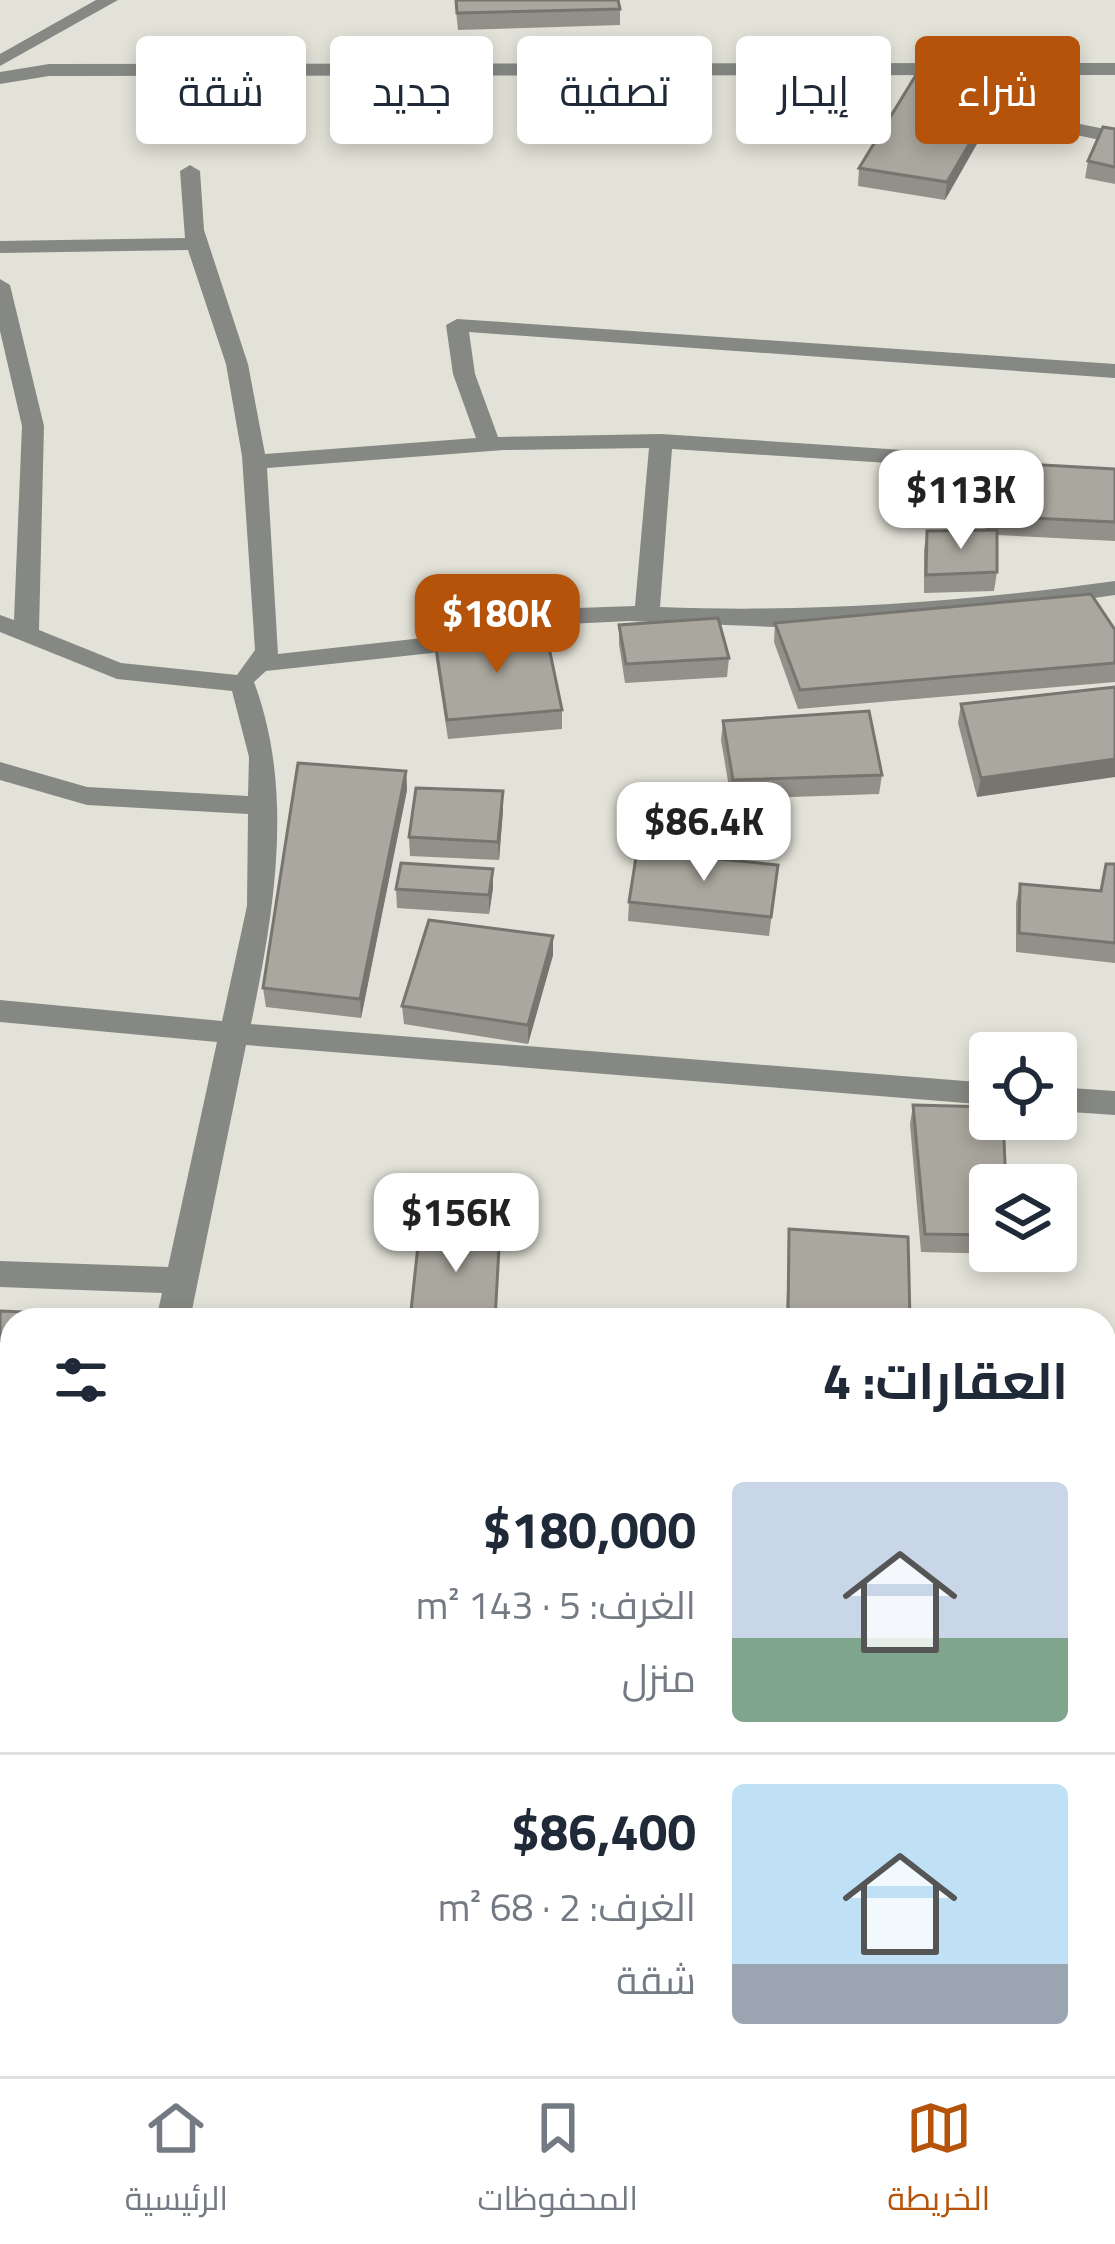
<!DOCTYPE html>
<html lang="ar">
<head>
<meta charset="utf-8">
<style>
  body { margin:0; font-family:"Titillium Web",Cairo,sans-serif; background:#f6f6f7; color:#1f2937; direction:rtl; height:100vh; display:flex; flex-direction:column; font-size:45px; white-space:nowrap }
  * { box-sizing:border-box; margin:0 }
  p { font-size:39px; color:#747a83 }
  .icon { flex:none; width:66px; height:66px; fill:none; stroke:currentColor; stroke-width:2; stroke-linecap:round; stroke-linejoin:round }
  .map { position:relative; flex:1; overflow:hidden; direction:ltr }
  .sheet { position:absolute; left:0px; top:1308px; width:1116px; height:768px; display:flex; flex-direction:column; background:#fff; border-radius:36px 36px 0 0; box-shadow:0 6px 18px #0003; direction:rtl }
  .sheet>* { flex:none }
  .banner { position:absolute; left:36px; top:36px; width:1044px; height:108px; direction:rtl; display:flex; gap:24px }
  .fabs { position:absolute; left:969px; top:1032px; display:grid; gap:24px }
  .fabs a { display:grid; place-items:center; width:108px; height:108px; border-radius:12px; background:#fff; box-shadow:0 6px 18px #0003; font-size:60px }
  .price { position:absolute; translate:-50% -102px; padding:0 27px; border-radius:24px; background:#fff; color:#222; font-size:39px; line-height:78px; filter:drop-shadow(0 3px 6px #0008) }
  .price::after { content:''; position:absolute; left:50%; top:72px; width:36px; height:27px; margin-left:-18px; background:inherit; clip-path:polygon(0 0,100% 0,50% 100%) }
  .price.active { background:#b45309; color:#fff }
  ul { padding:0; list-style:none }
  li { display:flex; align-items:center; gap:36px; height:300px; padding:0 48px }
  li+li { border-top:3px solid #e0e1e3 }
  li span { display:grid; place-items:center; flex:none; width:336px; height:240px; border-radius:12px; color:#555 }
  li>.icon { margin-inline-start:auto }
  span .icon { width:144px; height:144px; fill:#fffc; stroke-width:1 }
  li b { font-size:51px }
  h2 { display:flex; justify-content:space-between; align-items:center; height:144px; padding:0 48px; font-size:51px }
  .tag { padding:0 42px; border-radius:12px; background:#fff; box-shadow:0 6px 18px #0003; font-size:42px; line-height:108px }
  .tag.active { background:#b45309; color:#fff }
  .tab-bar { display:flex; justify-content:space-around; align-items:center; height:168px; border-top:3px solid #e0e1e3; background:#fff; font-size:33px; color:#747a83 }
  .tab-bar a { display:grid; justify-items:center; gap:6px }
  .tab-bar .active { color:#b45309 }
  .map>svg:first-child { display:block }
</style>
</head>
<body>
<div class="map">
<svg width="1115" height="2076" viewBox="0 0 1115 2076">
  <rect width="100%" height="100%" fill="#e2e2d8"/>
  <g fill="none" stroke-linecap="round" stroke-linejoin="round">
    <!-- minor -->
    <g fill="#868884" fill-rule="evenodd">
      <path d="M96,0H118L0,66V54Z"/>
      <path d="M1115,63V75L49,76L0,84V72L49,64Z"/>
      <path d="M1015,111L1115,131V143L1008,121L1006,117Z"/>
      <path d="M190,165L200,171L204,230L248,364L265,454L476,438L453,374L446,325L457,319L1115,364V378L469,332L475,374L498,437L661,434L1025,458L1037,465L1025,472L672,449L660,607C812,613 964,602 1115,581V595L1032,607L775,627L629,621L548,625L432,653L266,671L254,682C295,792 274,912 251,1024L990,1083V1105L246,1045L190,1320H156L162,1293L0,1287V1261L168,1267L217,1042L0,1022V1000L222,1021L247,906L248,814L87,805L0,780V762L87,787L248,796L249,757L232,691L117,679L0,632V615L14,620L22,426L0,331V279L10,285L44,426L39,630L121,663L237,675L255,650L242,456L226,364L188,250L0,253V241L185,238L180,171ZM649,448L635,606L548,609L432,637L278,654L267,468L504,450Z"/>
      <path d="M1056,1087L1115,1091V1115L1056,1111Z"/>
      <path d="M1115,1349V1383L1104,1387V1353Z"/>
      <path d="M0,1689L12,1690V1726L0,1725Z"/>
      <path d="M1104,1838L1115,1842V1882L1104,1878Z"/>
      <path d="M1115,1962V2021L1104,2026V1967Z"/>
      <path d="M74,2064H116L114,2076H72Z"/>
      <path d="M1053,2064H1096L1091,2076H1048Z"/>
    </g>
  </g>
  <!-- wall -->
  <g fill="#929088">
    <path d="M455,0H618L620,9V25L458,30Z"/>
    <path d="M999,105L945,200L858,186L859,168Z"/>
    <path d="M1115,129V184L1085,178L1088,161Z"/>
    <path d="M989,462L1115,469V541L997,535V572L994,591L924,593V550L927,531L985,530L986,480Z"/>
    <path d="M775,623L1115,630V682L798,709L774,642Z"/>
    <path d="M619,625L729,658L727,677L625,683L619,644Z"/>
    <path d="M435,641L562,710V729L448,739L436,660Z"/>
    <path d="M1115,687L977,797L958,723L961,704Z"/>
    <path d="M723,721L882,775L879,794L731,799L721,740Z"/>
    <path d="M406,771L407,790L361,1018L266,1007L263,988Z"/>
    <path d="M503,810L499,860L410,856L409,837Z"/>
    <path d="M1115,864V963L1016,952V903L1020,884L1100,891Z"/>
    <path d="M778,865L769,936L628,921L629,902Z"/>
    <path d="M493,888L489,914L397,908L396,889Z"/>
    <path d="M553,936V955L528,1044L404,1024L402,1006Z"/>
    <path d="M913,1105L990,1185V1251H1005V1254L921,1252L910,1124Z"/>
    <path d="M789,1229L910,1320H786Z"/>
    <path d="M0,1311L122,1316L123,1320H12V1472L0,1471Z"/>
  </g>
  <!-- shaded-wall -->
  <g fill="#77756f">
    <path d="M1002,88L999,105L945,200L947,182Z"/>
    <path d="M1115,759V777L977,797L981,778Z"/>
    <path d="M406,771L407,790L361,1018L360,999Z"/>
    <path d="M503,791V810L499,860L498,842Z"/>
    <path d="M493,869V888L489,914V895Z"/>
    <path d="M553,936V955L528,1044V1025Z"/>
  </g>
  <!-- building -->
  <g fill="#aaa79e" stroke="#77756f" stroke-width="3">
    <path d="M456,0H618L620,9L457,13Z"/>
    <path d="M916,75L1002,88L947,182L859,168Z"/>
    <path d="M1103,127L1115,129V167L1088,161Z"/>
    <path d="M989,462L1115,469V522L988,516Z"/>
    <path d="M997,530V572L926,575L927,531Z"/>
    <path d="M1091,594L1115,630V663L800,690L775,623Z"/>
    <path d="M718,618L729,658L626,664L619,625Z"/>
    <path d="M546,633L562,710L447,720L435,641Z"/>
    <path d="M1115,687V759L981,778L961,704Z"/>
    <path d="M869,711L882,775L733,780L723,721Z"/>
    <path d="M298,763L406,771L360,999L263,988Z"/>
    <path d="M416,788L503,791L498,842L409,837Z"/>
    <path d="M637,851L778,865L771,917L629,902Z"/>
    <path d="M401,863L493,869L489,895L396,889Z"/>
    <path d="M1106,864H1115V943L1019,933L1020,884L1101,891Z"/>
    <path d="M429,920L553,936L528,1025L402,1006Z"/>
    <path d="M913,1105L990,1107V1119H1003L1006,1185H990V1235L925,1234Z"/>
    <path d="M420,1227L500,1230L495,1320H410Z"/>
    <path d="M789,1229L908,1237L910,1320H788Z"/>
    <path d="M0,1311L122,1316L121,1320H12V1454H0Z"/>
  </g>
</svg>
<div class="fabs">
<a><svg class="icon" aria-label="locate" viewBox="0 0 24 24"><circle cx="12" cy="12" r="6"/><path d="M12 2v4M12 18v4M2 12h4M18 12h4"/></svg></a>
<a><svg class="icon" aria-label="layers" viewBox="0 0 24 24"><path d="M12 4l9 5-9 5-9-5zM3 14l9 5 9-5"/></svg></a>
</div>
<b class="price" style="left:961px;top:552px">$113K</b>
<b class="price active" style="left:497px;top:676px">$180K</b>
<b class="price" style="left:704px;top:884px">$86.4K</b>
<b class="price" style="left:456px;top:1275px">$156K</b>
<div class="banner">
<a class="tag active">شراء</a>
<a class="tag">إيجار</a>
<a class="tag">تصفية</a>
<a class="tag">جديد</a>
<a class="tag">شقة</a>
</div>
<section class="sheet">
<h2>العقارات: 4<svg class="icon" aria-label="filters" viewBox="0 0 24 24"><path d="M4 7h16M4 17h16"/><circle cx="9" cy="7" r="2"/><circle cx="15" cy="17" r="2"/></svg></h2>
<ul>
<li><span style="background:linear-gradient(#c9d6e8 65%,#7fa58c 0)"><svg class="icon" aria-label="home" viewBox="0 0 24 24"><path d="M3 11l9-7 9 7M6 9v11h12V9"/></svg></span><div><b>$180,000</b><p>الغرف: 5 · 143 m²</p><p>منزل</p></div></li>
<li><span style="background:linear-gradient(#bfe0f5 75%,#9aa5b1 0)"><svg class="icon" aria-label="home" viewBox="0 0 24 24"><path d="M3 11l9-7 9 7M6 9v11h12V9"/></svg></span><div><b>$86,400</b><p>الغرف: 2 · 68 m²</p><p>شقة</p></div></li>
</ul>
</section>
</div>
<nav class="tab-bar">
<a class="active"><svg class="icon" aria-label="map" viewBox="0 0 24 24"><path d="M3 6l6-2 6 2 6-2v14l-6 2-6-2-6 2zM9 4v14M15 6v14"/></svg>الخريطة</a>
<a><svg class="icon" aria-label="saved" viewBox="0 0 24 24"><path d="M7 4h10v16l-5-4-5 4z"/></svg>المحفوظات</a>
<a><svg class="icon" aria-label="home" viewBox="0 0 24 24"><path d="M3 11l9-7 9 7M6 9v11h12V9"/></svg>الرئيسية</a>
</nav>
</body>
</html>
